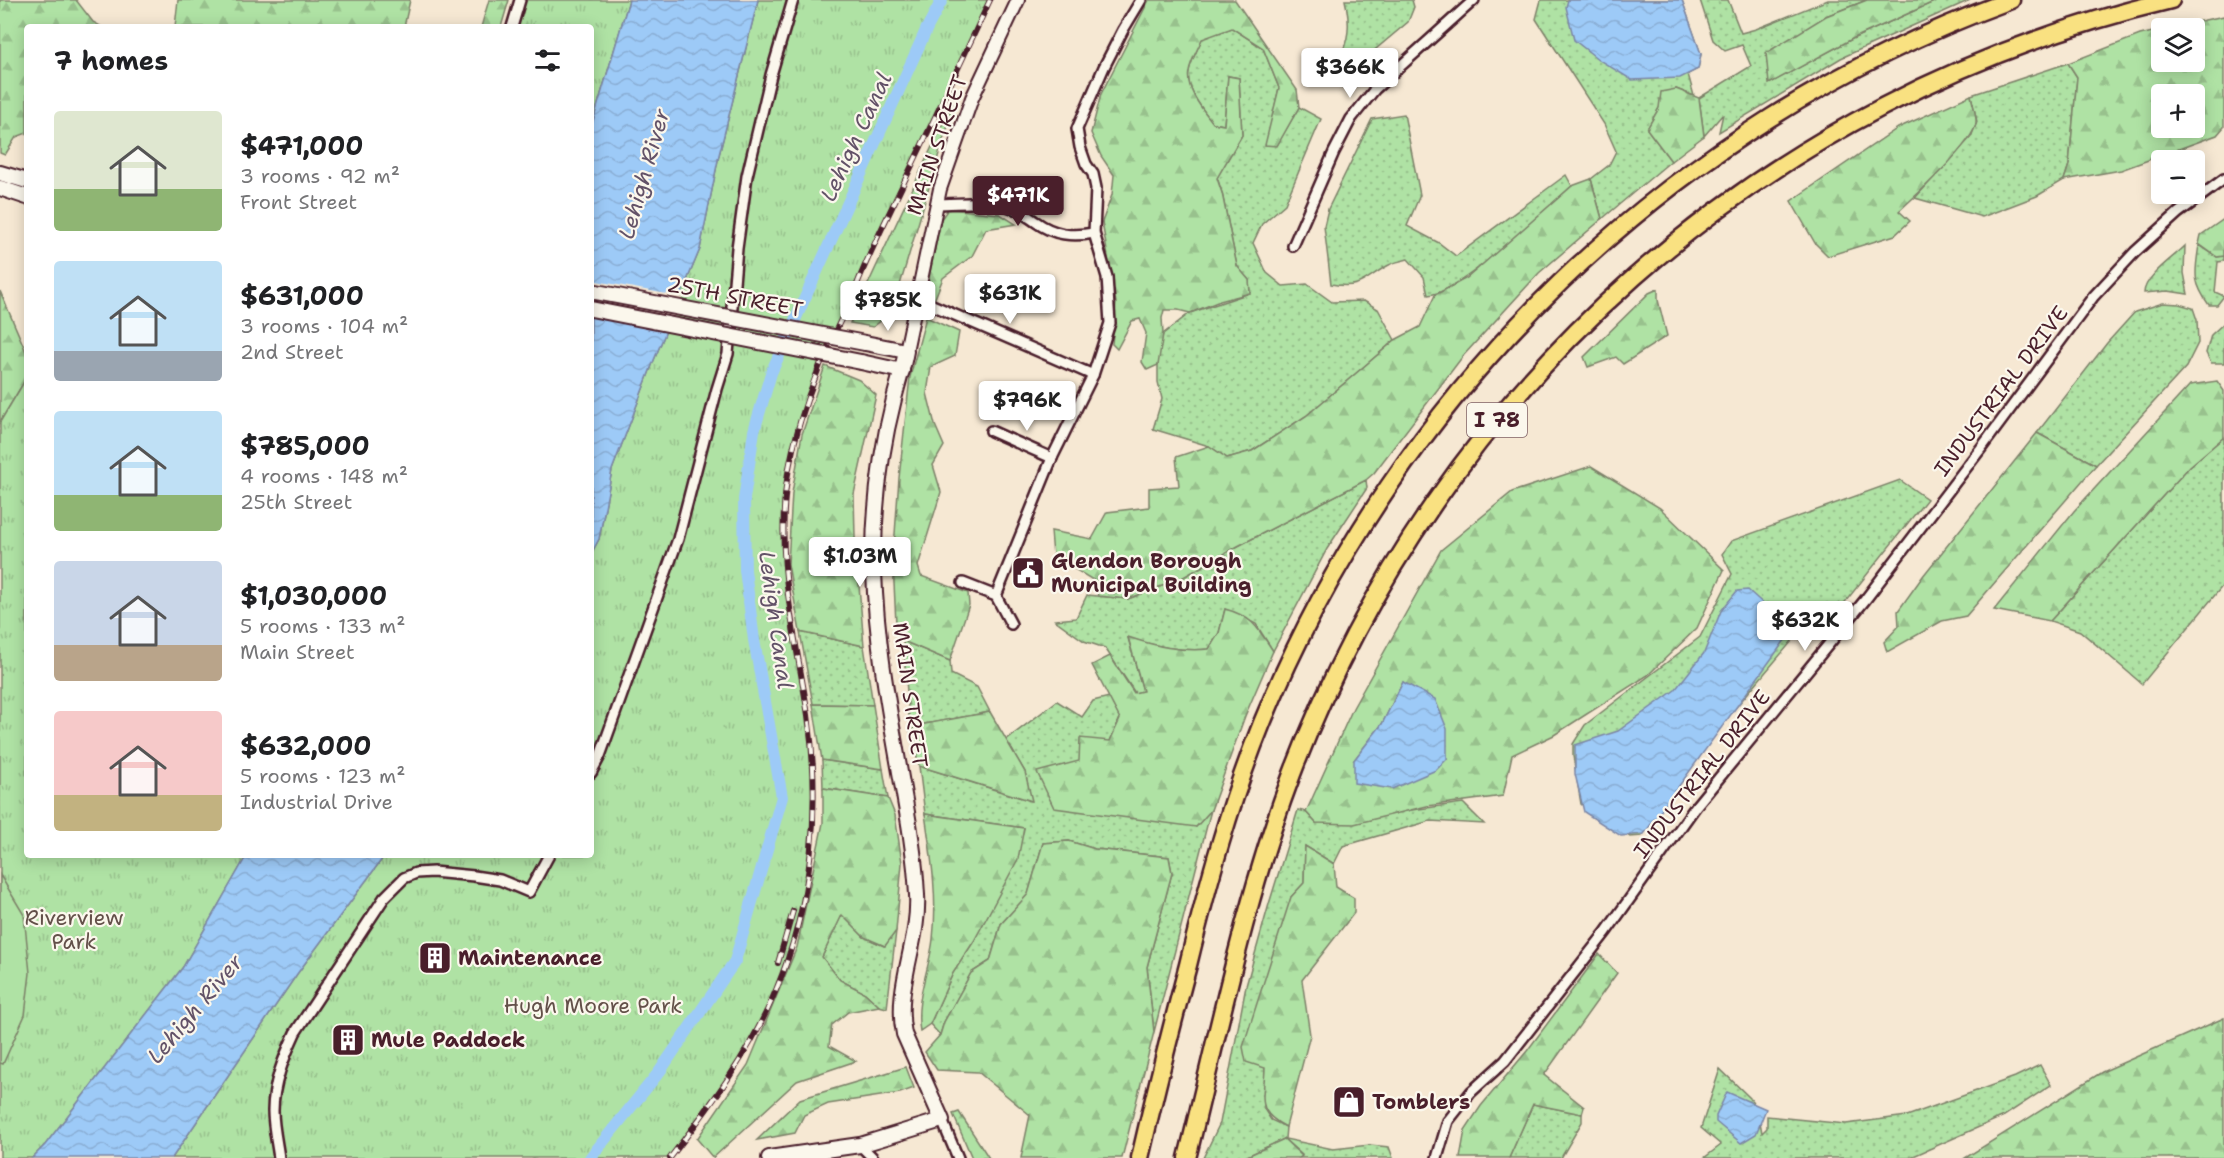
<!DOCTYPE html>
<html lang="en">
<head>
<meta charset="utf-8">
<style>
  body { margin:0; font-family:"Shantell Sans",sans-serif; background:#f2f2f2; color:#202124; height:100vh; display:flex; flex-direction:column; font-size:22px; white-space:nowrap }
  * { box-sizing:border-box; margin:0 }
  p { font-size:20px; color:#757577 }
  .icon { flex:none; width:33px; height:33px; fill:none; stroke:currentColor; stroke-width:2; stroke-linecap:round; stroke-linejoin:round }
  .map { position:relative; flex:1; overflow:hidden }
  .drawer { position:absolute; left:24px; top:24px; width:570px; height:834px; display:flex; flex-direction:column; background:#fff; border-radius:6px; box-shadow:0 3px 15px #0003 }
  .drawer>* { flex:none }
  .buttons { position:absolute; left:2151px; top:18px; display:grid; gap:12px }
  .buttons a { display:grid; place-items:center; width:54px; height:54px; border-radius:6px; background:#fff; box-shadow:0 3px 15px #0003; font-size:30px }
  .price { position:absolute; translate:-50% -51px; padding:0 14px; border-radius:6px; background:#fff; color:#222; font-size:20px; line-height:39px; filter:drop-shadow(0 2px 3px #0008) }
  .price::after { content:''; position:absolute; left:50%; top:36px; width:18px; height:14px; margin-left:-9px; background:inherit; clip-path:polygon(0 0,100% 0,50% 100%) }
  .price.selected { background:#4a1f2b; color:#fff }
  ul { padding:0; list-style:none }
  li { display:flex; align-items:center; gap:18px; height:150px; padding:0 30px }
  li span { display:grid; place-items:center; flex:none; width:168px; height:120px; border-radius:6px; color:#555 }
  li>.icon { margin-inline-start:auto }
  span .icon { width:72px; height:72px; fill:#fffc; stroke-width:1 }
  li b { font-size:26px }
  h2 { display:flex; justify-content:space-between; align-items:center; height:72px; padding:0 30px; font-size:26px }
  .map>svg:first-child { display:block }
</style>
</head>
<body>
<div class="map">
<svg width="2224" height="1158" viewBox="0 0 2224 1158">
  <defs>
    <pattern id="grass-dots" width="8" height="8" patternUnits="userSpaceOnUse" patternTransform="scale(1.5)"><rect width="8" height="8" fill="#afe2a4"/><path d="M2 2h.1M6 6h.1" fill="none" stroke="#98c18d" stroke-width="1.8" stroke-linecap="round"/></pattern>
    <pattern id="forest-firs" width="22" height="20" patternUnits="userSpaceOnUse" patternTransform="scale(1.5)"><rect width="22" height="20" fill="#afe2a4"/><path d="M5 1l3.5 6h-7zM16 11l3.5 6h-7z" fill="#98c18d"/></pattern>
    <pattern id="park-tufts" width="24" height="20" patternUnits="userSpaceOnUse" patternTransform="scale(1.5)"><rect width="24" height="20" fill="#afe2a4"/><path d="M3 7l-1-3M5 7V3M7 7l1-3M15 17l-1-3M17 17v-4M19 17l1-3" fill="none" stroke="#98c18d"/></pattern>
    <pattern id="water-waves" width="16" height="10" patternUnits="userSpaceOnUse" patternTransform="scale(1.5)"><rect width="16" height="10" fill="#9dcaf7"/><path d="M0 5q4-4 8 0t8 0" fill="none" stroke="#89add4"/></pattern>
  </defs>
  <rect width="100%" height="100%" fill="#f6e8d3"/>
  <filter id="ink" filterUnits="userSpaceOnUse"><feTurbulence type="fractalNoise" baseFrequency=".0167" numOctaves="2"/><feDisplacementMap in="SourceGraphic" scale="12" xChannelSelector="R" yChannelSelector="G"/><feConvolveMatrix kernelMatrix="1 2 1 2 8 2 1 2 1" color-interpolation-filters="sRGB"/></filter>
  <g filter="url(#ink)">
    <!-- grass -->
    <g fill="url(#grass-dots)" stroke="#7c8068" stroke-width="1.5">
      <path d="M1345,0H1412L1414,7L1408,22L1352,69L1338,62C1349,40 1351,25 1345,0Z"/>
      <path d="M1541,0H1682L1701,54L1698,69L1688,74L1694,96L1676,89L1659,108L1647,129L1671,161L1602,219L1591,179L1609,165L1616,151L1604,124L1536,19Z"/>
      <path d="M1700,0H1728L1741,33L1756,29L1828,0H1867L1826,16L1770,83L1852,39L1938,0H1970L1841,58L1719,132L1723,114L1704,136L1699,98L1751,66L1742,45L1725,51L1713,40Z"/>
      <path d="M1232,28L1263,48L1279,88L1266,145H1277L1299,107L1321,119L1285,204L1262,224L1253,243L1267,273L1283,286L1307,284L1332,302L1364,301L1378,309L1395,340L1306,416L1252,451L1227,458L1209,446L1153,429L1162,399L1158,382V354L1163,334L1190,313L1250,293L1249,280L1237,266L1222,193L1217,177L1242,135L1239,78L1228,76L1224,125L1213,123C1203,110 1185,89 1189,71C1191,60 1198,49 1202,38Z"/>
      <path d="M2068,63L2077,77L2069,165L2064,180L2037,196L1982,217L1915,198L1971,137L1977,122L1971,95Z"/>
      <path d="M1404,114L1420,195L1407,226L1439,243L1456,256L1566,175L1572,186C1543,211 1461,293 1428,295L1424,277L1408,259C1402,261 1394,262 1389,265C1364,278 1363,290 1331,284L1324,226L1328,209L1372,119Z"/>
      <path d="M2199,245L2217,257L2224,256V261L2218,262L2215,292L2224,296L2217,305H2209C2192,281 2195,273 2199,245Z"/>
      <path d="M2185,246L2184,273L2188,294L2168,291L2144,293C2144,277 2174,257 2185,246Z"/>
      <path d="M2163,303L2179,304L2193,308L2197,320L2198,343L2186,367L2096,465L2037,433L2107,343L2135,312Z"/>
      <path d="M2224,323V363H2211L2206,353L2211,335Z"/>
      <path d="M2224,437V584L2142,684L2080,631L2050,621L2190,466Z"/>
      <path d="M1366,480L1367,488L1327,549L1273,651L1256,624L1225,609L1219,633L1209,649C1181,652 1155,646 1128,638L1143,691L1135,693L1105,648L1084,641L1055,620L1076,618L1087,595L1128,599L1180,579L1238,546Z"/>
      <path d="M1900,480L1927,499L1815,640L1803,628L1726,719L1642,836L1630,837L1581,804L1573,756V744L1585,725L1700,637L1732,574L1722,554L1731,541Z"/>
      <path d="M800,632L864,646L873,705L813,704Z"/>
      <path d="M903,641L950,661L951,674L977,687L990,712L925,724L910,730Z"/>
      <path d="M1109,697L1120,718L1110,741L1196,827L1211,810L1154,1032L1147,967L1172,873L1169,857L1095,849L1069,841L1043,843L1028,895L1001,924L990,961L971,973L944,1022L940,1035L930,1024L953,973L974,941L1024,828L925,814L919,766L1031,801L1025,772L1006,740L1057,701L1082,717L1093,701Z"/>
      <path d="M822,760L883,769L888,798L823,788Z"/>
      <path d="M1463,803L1484,824L1430,821L1343,846L1334,864L1305,846L1304,883L1291,897L1265,1067L1264,1109L1271,1120L1286,1127L1285,1139L1333,1149L1370,1145L1389,1147L1393,1158H1299L1302,1155L1284,1139L1243,1158H1203L1220,1123L1246,986L1269,904L1298,810L1306,812L1316,823Z"/>
      <path d="M842,914L864,937L884,946L896,931L887,1008L879,1006L865,993L840,980L822,957Z"/>
      <path d="M2040,1065L2051,1085L2004,1116L1909,1158H1704L1721,1145L1701,1128L1720,1069L1750,1098L1758,1110L1762,1133L1767,1128V1116L1846,1124L1907,1116L2015,1077Z"/>
      <path d="M1533,1104L1582,1114V1122L1561,1158H1509Z"/>
    </g>
    <!-- forest -->
    <g fill="url(#forest-firs)" stroke="#7c8068" stroke-width="1.5" fill-rule="evenodd">
      <path d="M0,0H76L93,22L102,27H27V133L16,137L5,155L0,153Z"/>
      <path d="M178,0H410L404,27H175Z"/>
      <path d="M489,0H509L501,27H481Z"/>
      <path d="M1149,0H1235L1297,90L1299,107L1277,146L1265,145L1279,88L1263,48L1232,28L1202,39C1198,49 1191,60 1189,71C1185,89 1203,110 1213,123L1224,125L1228,76L1239,78L1242,135L1217,178L1222,193L1237,266L1249,280L1250,293L1220,301L1190,313L1178,310H1164L1162,318L1163,334L1158,365L1147,370L1142,362L1146,333L1140,319L1132,321L1117,349L1112,344L1116,303L1102,222L1112,195L1114,175L1101,156L1091,133L1101,94Z"/>
      <path d="M1867,0H1938L1852,39L1769,84L1766,53L1826,16Z"/>
      <path d="M2224,16V127L2217,135L2121,170L2064,180L2069,165L2077,77L2068,63L2140,35L2161,30L2162,62H2194V28H2167ZM2162,94H2194V128H2162Z"/>
      <path d="M1676,89L1699,98L1704,136L1671,161L1647,129L1659,108L1661,92Z"/>
      <path d="M1971,95C1972,103 1977,115 1976,123C1974,142 1916,196 1899,211L1910,221L1895,235L1828,256L1815,243L1791,201L1898,128Z"/>
      <path d="M958,99L943,140L892,312L873,327L850,323L950,108Z"/>
      <path d="M1591,179L1602,219L1539,273L1463,356L1374,473L1366,480L1238,546L1180,579L1128,599L1098,596L1093,580L1053,556L1051,531L1092,539L1107,512L1149,507V488L1179,486L1176,457L1209,446L1227,458L1252,451L1306,416L1395,340L1420,327L1435,295L1467,278L1572,186Z"/>
      <path d="M948,209L1000,214L1016,224L986,229L972,256L943,278L935,298L926,292L941,219Z"/>
      <path d="M2224,219V256L2217,257L2199,244L2201,235Z"/>
      <path d="M1658,289V300L1667,336L1623,364L1616,357L1588,367L1584,357L1649,293Z"/>
      <path d="M0,291L27,354V377L0,422Z"/>
      <path d="M926,317L959,332L955,356L931,367L927,393L935,425L944,446L933,465L941,492L918,566L921,576L968,593L969,605L950,661L903,641L896,624L893,562L899,478L910,377Z"/>
      <path d="M825,366L859,380L876,395L854,494L855,537L864,646L800,632L788,564L792,493L802,434Z"/>
      <path d="M2217,381L2224,391V437L2190,466L2050,621L1994,610L2074,511L2190,385Z"/>
      <path d="M2037,433L2096,465L1966,616L1942,621L1887,652L1884,642L1899,626L1898,611L1923,576Z"/>
      <path d="M1591,466L1660,508L1724,570L1697,628L1648,675L1554,735L1512,755L1503,796L1427,806L1354,824L1316,823L1306,812L1353,708L1441,550L1512,492ZM1403,682L1447,759L1354,760L1382,724Z"/>
      <path d="M1225,609C1252,616 1258,628 1273,651L1245,716L1211,810L1196,827L1054,808L1037,772L1079,761L1080,738L1110,741L1120,719L1092,665L1110,656L1134,693L1143,691L1128,637C1155,646 1181,652 1209,649L1219,633Z"/>
      <path d="M813,704L873,705L883,769L822,760Z"/>
      <path d="M990,712L1025,772L1032,801L919,766L910,730L925,724Z"/>
      <path d="M823,788L888,798L895,815L902,863L896,931L885,946L864,937L842,915L822,957L840,980L865,993L879,1006L848,1012L832,1025L829,1046L856,1061L797,1081L713,1158L697,1139L748,1065L797,947L823,823Z"/>
      <path d="M925,814L1024,828L1018,859L974,941L953,973L930,1024L920,1031C914,1001 930,968 933,939C938,897 931,855 925,814Z"/>
      <path d="M1069,841L1095,849L1169,857L1172,873L1147,967L1154,1032L1122,1158H1021L1030,1115L978,1072L937,1070L925,1052L940,1035L944,1022L971,973L990,961L1001,924L1028,894L1043,843Z"/>
      <path d="M1305,846L1334,864L1336,887L1354,898V913L1302,980L1310,1035L1286,1127C1255,1111 1264,1099 1265,1068L1246,1062L1243,1047L1291,897L1304,883Z"/>
      <path d="M1599,954L1617,973L1544,1075L1584,1107L1582,1114L1533,1104L1509,1158H1460L1465,1130L1481,1106L1527,1051Z"/>
      <path d="M2224,1018V1158H1965L2102,1072Z"/>
      <path d="M906,1067L914,1088L900,1093L828,1104L804,1115L795,1133L757,1140L800,1099Z"/>
      <path d="M959,1112L989,1158H972L953,1114Z"/>
      <path d="M1284,1139L1302,1156L1299,1158H1243Z"/>
    </g>
    <!-- park -->
    <g fill="url(#park-tufts)" stroke="#7c8068" stroke-width="1.5">
      <path d="M520,0H629L591,128V27H512Z"/>
      <path d="M758,0H990C953,79 916,158 878,237C843,311 805,387 789,468C773,551 795,633 808,715C821,807 812,905 776,990C751,1052 710,1106 670,1158H172L297,974L385,855H591V554L599,539L612,470L654,360L700,249L719,155Z"/>
      <path d="M27,377V855H247L183,967L45,1145L32,1158H0V422Z"/>
    </g>
    <!-- garden -->
    <path fill="#afe2a4" stroke="#7c8068" stroke-width="1.5" d="M0,875L24,915L30,973L25,1015L3,1064L0,1063Z"/>
    <!-- water -->
    <g fill="url(#water-waves)" stroke="#7c86a5" stroke-width="1.5">
      <path d="M629,0H758L719,155L700,249L654,360L612,470L599,539L591,554V128Z"/>
      <path d="M1568,0H1682L1701,54L1698,69L1680,78L1632,80L1599,60L1574,40L1566,7Z"/>
      <path d="M1748,590L1787,625L1788,636L1644,834L1621,836L1584,812L1575,774V745L1618,731L1675,690L1704,653L1721,611L1737,591Z"/>
      <path d="M1403,682L1435,699L1447,729V759L1436,770L1392,789L1354,783V760L1382,724Z"/>
      <path d="M247,855H385L297,974L172,1158H32L45,1145L183,967Z"/>
      <path d="M1727,1092L1766,1109L1756,1134L1741,1143L1716,1122V1116Z"/>
    </g>
    <!-- pier -->
    <path fill="#f6e8d3" d="M591,280L683,297L669,330L591,316Z"/>
    <g fill="none" stroke-linecap="round" stroke-linejoin="round">
      <!-- canal -->
      <path stroke="#9dcaf7" stroke-width="12" d="M590,1158L660,1071L735,961L782,797L754,640L745,570L744,499L754,431L771,373L927,28L942,0"/>
      <!-- minor casing -->
      <g stroke="#4a1f2b" stroke-width="14">
        <g id="minor">
          <path d="M512,27L520,0"/>
          <path d="M937,204C959,204 986,200 1007,206C1018,209 1027,216 1036,222C1054,235 1072,237 1094,233"/>
          <path d="M1293,246L1334,152L1351,119L1375,89L1474,0"/>
          <path d="M916,298L1093,375"/>
          <path d="M991,431L1052,458"/>
          <path d="M963,583L996,596L1011,624"/>
          <path d="M996,596L1052,458L1093,375L1110,323L1107,277L1094,233L1096,188L1093,174L1086,164L1080,147L1077,129L1104,67L1123,30L1141,0"/>
          <path d="M591,773L600,756L678,539L717,389L728,354L737,248L747,176L771,75L793,0"/>
          <path d="M942,1120L958,1158"/>
          <path d="M860,1145L873,1158"/>
          <path d="M279,1158C277,1143 273,1126 273,1111C273,1084 284,1057 295,1033L384,898L404,878L416,873L433,872L474,876L500,880L529,892L549,855"/>
          <path d="M1437,1158L1448,1121L1471,1092L1505,1061L1606,932L1696,806L1865,600L1982,447L2093,297L2135,252L2178,213L2224,179"/>
        </g>
      </g>
      <!-- tertiary casing -->
      <g stroke="#4a1f2b" stroke-width="16">
        <path id="tertiary" d="M906,351L940,189L972,98L1018,0"/>
      </g>
      <!-- secondary casing -->
      <g stroke="#4a1f2b" stroke-width="18">
        <g id="secondary">
          <path d="M0,173L27,181"/>
          <path d="M0,188L27,197"/>
          <path d="M861,362L902,371"/>
          <path d="M769,1158L860,1145L942,1120L904,1034C894,986 920,942 917,895C915,855 908,817 901,778C889,710 876,640 874,571C873,514 880,454 894,399C898,383 903,368 906,351L865,343"/>
        </g>
      </g>
      <!-- motorway casing -->
      <g stroke="#4a1f2b" stroke-width="21">
        <g id="motorway">
          <path d="M1140,1158C1155,1093 1171,1029 1188,965C1208,883 1230,802 1262,723C1398,389 1671,124 2011,0"/>
          <path d="M1187,1158C1219,1030 1245,898 1292,774C1440,385 1764,96 2171,0"/>
        </g>
      </g>
      <!-- minor -->
      <use href="#minor" stroke="#fbf7ec" stroke-width="9"/>
      <!-- tertiary -->
      <use href="#tertiary" stroke="#fbf7ec" stroke-width="12"/>
      <!-- secondary -->
      <use href="#secondary" stroke="#fbf7ec" stroke-width="14"/>
      <!-- motorway -->
      <use href="#motorway" stroke="#f9e181" stroke-width="16"/>
      <!-- rail casing -->
      <g stroke="#4a1f2b" stroke-width="6">
        <g id="rail">
          <path d="M778,963L793,911"/>
          <path d="M670,1158C710,1106 751,1052 776,990C812,905 821,807 808,715C795,633 773,551 789,468C795,436 805,403 817,373C828,342 846,313 858,282C872,247 889,214 905,180C934,120 962,60 990,0"/>
        </g>
      </g>
      <!-- rail -->
      <use href="#rail" stroke="#fbf7ec" stroke-width="4" stroke-dasharray="11" stroke-linecap="butt"/>
      <!-- secondary-bridge casing -->
      <g stroke="#4a1f2b" stroke-width="18" stroke-linecap="butt">
        <g id="secondary-bridge">
          <path d="M591,291L865,343"/>
          <path d="M591,309L861,362"/>
        </g>
      </g>
      <!-- secondary-bridge -->
      <use href="#secondary-bridge" stroke="#fbf7ec" stroke-width="14"/>
    </g>
  </g>
  <!-- icons -->
  <defs>
    <g id="civic-square" transform="scale(1.725)"><rect x="-9" y="-9" width="18" height="18" rx="4" fill="#4a1f2b" stroke="#fbf7ec"/><path d="M-.6-6.5H3V-4.5H.6V-3L4-1V1h2V6H-6V1h2V-1L-.6-3ZM-1.2 2.5V6h2.4V2.5Z" fill="#fff"/></g>
    <g id="building-square" transform="scale(1.725)"><rect x="-9" y="-9" width="18" height="18" rx="4" fill="#4a1f2b" stroke="#fbf7ec"/><path d="M-4-6H4V6H1V3H-1V6H-4ZM-2.5-4.3h1.7v1.8h-1.7ZM.8-4.3h1.7v1.8H.8ZM-2.5-1h1.7V.8h-1.7ZM.8-1h1.7V.8H.8Z" fill="#fff"/></g>
    <g id="shop-square" transform="scale(1.725)"><rect x="-9" y="-9" width="18" height="18" rx="4" fill="#4a1f2b" stroke="#fbf7ec"/><path d="M-5-2.5h2.3a2.7 3.5 0 0 1 5.4 0H5L5.5 6h-11ZM-1.5-2.5h3a1.5 2.3 0 0 0-3 0Z" fill="#fff"/></g>
  </defs>
  <g fill-rule="evenodd">
    <use href="#civic-square" x="1028" y="573"/>
    <use href="#building-square" x="435" y="958"/>
    <use href="#building-square" x="348" y="1040"/>
    <use href="#shop-square" x="1349" y="1102"/>
  </g>
  <g text-anchor="middle" dominant-baseline="central" stroke-width="4.5" stroke-linejoin="round" paint-order="stroke">
    <!-- shield labels -->
    <rect fill="#fbf7ec" stroke="#7f6065" stroke-width="1.5" x="1467" y="403" width="60" height="34" rx="4.5"/>
    <g font-size="20" font-weight="bold" fill="#4a1f2b">
      <text x="1497" y="420">I 78</text>
    </g>
    <!-- street labels -->
    <g font-size="21" fill="#4a1f2b" stroke="#fbf7ec">
      <text transform="translate(937 145) rotate(-71)">MAIN STREET</text>
      <text transform="translate(735 297) rotate(11)">25TH STREET</text>
      <text transform="translate(2001 391) rotate(-53)">INDUSTRIAL DRIVE</text>
      <text transform="translate(910 695) rotate(82)">MAIN STREET</text>
      <text transform="translate(1702 774) rotate(-52)">INDUSTRIAL DRIVE</text>
    </g>
    <!-- poi labels -->
    <g font-size="21" font-weight="bold" fill="#4a1f2b" stroke="#fbf7ec" text-anchor="start">
      <text x="1051" y="561">Glendon Borough<tspan x="1051" dy="24">Municipal Building</tspan></text>
      <text x="458" y="958">Maintenance</text>
      <text x="371" y="1040">Mule Paddock</text>
      <text x="1372" y="1102">Tomblers</text>
    </g>
    <!-- park labels -->
    <g font-size="21" fill="#635049" stroke="#fbf7ec">
      <text x="74" y="918">Riverview<tspan x="74" dy="24">Park</tspan></text>
      <text x="593" y="1006">Hugh Moore Park</text>
    </g>
    <!-- water labels -->
    <g font-size="22" font-style="italic" fill="#635268" stroke="#fbf7ec">
      <text transform="translate(856 137) rotate(-65)">Lehigh Canal</text>
      <text transform="translate(644 174) rotate(-74)">Lehigh River</text>
      <text transform="translate(776 620) rotate(82)">Lehigh Canal</text>
      <text transform="translate(195 1009) rotate(-50)">Lehigh River</text>
    </g>
  </g>
</svg>
<div class="buttons">
<a><svg class="icon" aria-label="layers" viewBox="0 0 24 24"><path d="M12 4l9 5-9 5-9-5zM3 14l9 5 9-5"/></svg></a>
<a>+</a>
<a>−</a>
</div>
<b class="price" style="left:1350px;top:99px">$366K</b>
<b class="price selected" style="left:1018px;top:227px">$471K</b>
<b class="price" style="left:1010px;top:325px">$631K</b>
<b class="price" style="left:888px;top:332px">$785K</b>
<b class="price" style="left:1027px;top:432px">$796K</b>
<b class="price" style="left:860px;top:588px">$1.03M</b>
<b class="price" style="left:1805px;top:652px">$632K</b>
<section class="drawer">
<h2>7 homes<svg class="icon" aria-label="filters" viewBox="0 0 24 24"><path d="M4 7h16M4 17h16"/><circle cx="9" cy="7" r="2"/><circle cx="15" cy="17" r="2"/></svg></h2>
<ul>
<li><span style="background:linear-gradient(#dfe7d0 65%,#8fb573 0)"><svg class="icon" aria-label="home" viewBox="0 0 24 24"><path d="M3 11l9-7 9 7M6 9v11h12V9"/></svg></span><div><b>$471,000</b><p>3 rooms · 92 m²</p><p>Front Street</p></div></li>
<li><span style="background:linear-gradient(#bfe0f5 75%,#9aa5b1 0)"><svg class="icon" aria-label="home" viewBox="0 0 24 24"><path d="M3 11l9-7 9 7M6 9v11h12V9"/></svg></span><div><b>$631,000</b><p>3 rooms · 104 m²</p><p>2nd Street</p></div></li>
<li><span style="background:linear-gradient(#bfe0f5 70%,#8fb573 0)"><svg class="icon" aria-label="home" viewBox="0 0 24 24"><path d="M3 11l9-7 9 7M6 9v11h12V9"/></svg></span><div><b>$785,000</b><p>4 rooms · 148 m²</p><p>25th Street</p></div></li>
<li><span style="background:linear-gradient(#c9d6e8 70%,#b9a48a 0)"><svg class="icon" aria-label="home" viewBox="0 0 24 24"><path d="M3 11l9-7 9 7M6 9v11h12V9"/></svg></span><div><b>$1,030,000</b><p>5 rooms · 133 m²</p><p>Main Street</p></div></li>
<li><span style="background:linear-gradient(#f6c9c9 70%,#c2b280 0)"><svg class="icon" aria-label="home" viewBox="0 0 24 24"><path d="M3 11l9-7 9 7M6 9v11h12V9"/></svg></span><div><b>$632,000</b><p>5 rooms · 123 m²</p><p>Industrial Drive</p></div></li>
</ul>
</section>
</div>
</body>
</html>
